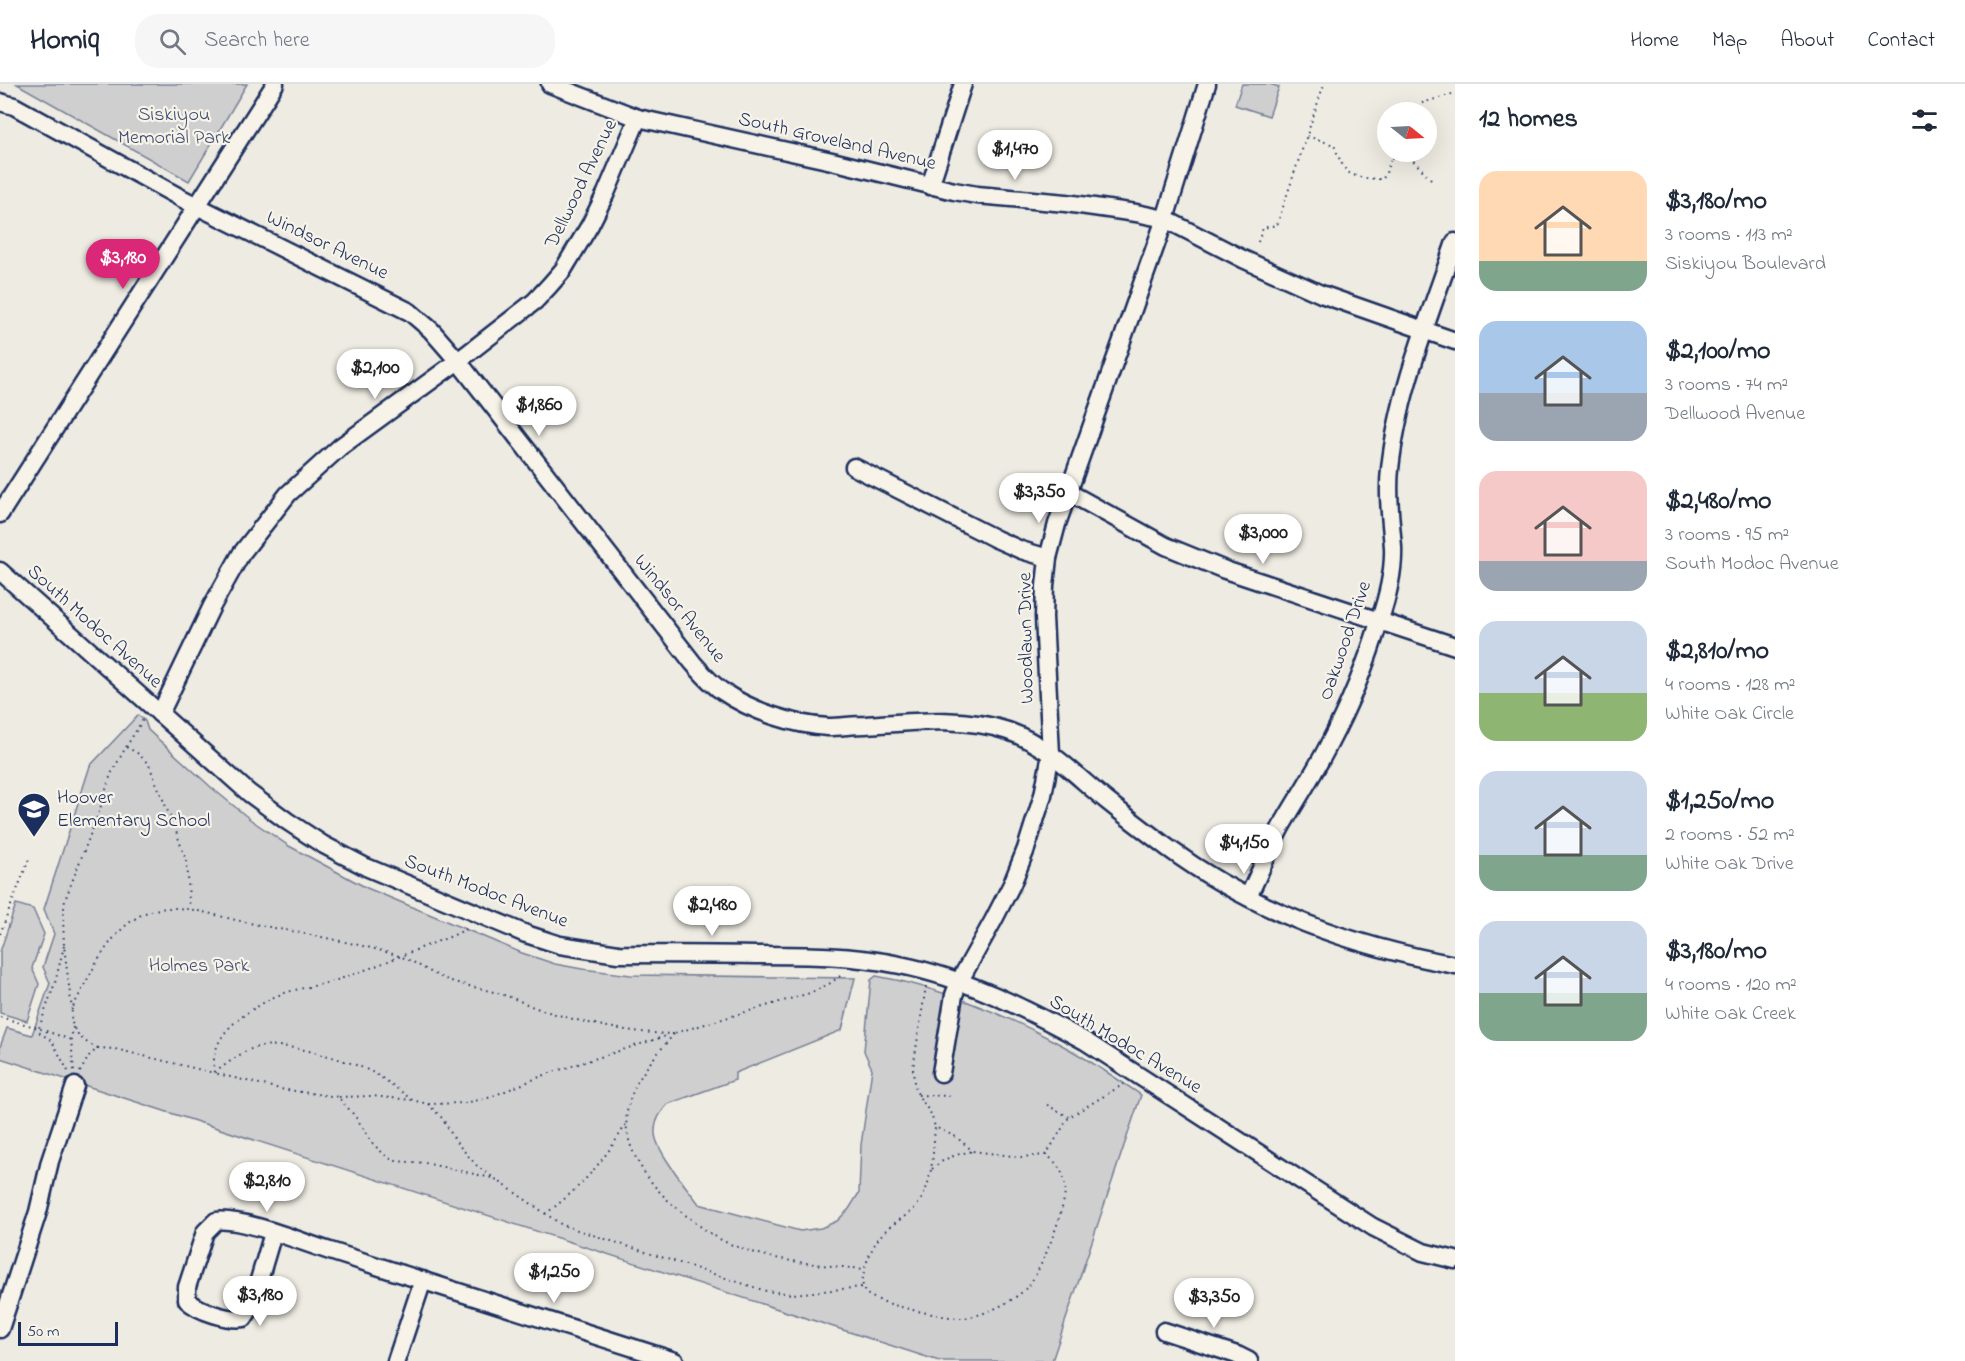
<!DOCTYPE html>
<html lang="en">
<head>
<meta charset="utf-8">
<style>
  body { margin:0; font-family:"Indie Flower",sans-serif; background:#f6f6f7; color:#1f2937; height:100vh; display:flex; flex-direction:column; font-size:22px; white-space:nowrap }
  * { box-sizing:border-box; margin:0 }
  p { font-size:20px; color:#747a83 }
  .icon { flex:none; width:33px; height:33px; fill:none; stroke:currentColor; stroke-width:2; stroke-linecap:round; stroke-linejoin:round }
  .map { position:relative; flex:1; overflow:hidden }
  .sheet { display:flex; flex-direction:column; background:#fff; width:510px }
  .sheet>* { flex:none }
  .needle { width:39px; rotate:108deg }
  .fabs { position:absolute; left:1377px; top:18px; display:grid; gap:12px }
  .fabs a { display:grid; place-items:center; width:60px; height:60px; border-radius:50%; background:#fff; box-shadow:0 6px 24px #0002; font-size:30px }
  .scale { position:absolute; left:18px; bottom:15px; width:100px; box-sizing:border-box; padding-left:6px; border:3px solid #1b2f5e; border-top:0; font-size:16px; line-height:21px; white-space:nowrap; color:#1b2f5e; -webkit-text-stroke:4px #f7f3e8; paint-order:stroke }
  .price { position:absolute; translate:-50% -51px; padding:0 14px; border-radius:21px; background:#fff; color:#222; font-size:20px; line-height:39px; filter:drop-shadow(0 2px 3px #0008) }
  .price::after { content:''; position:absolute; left:50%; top:36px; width:18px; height:14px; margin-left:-9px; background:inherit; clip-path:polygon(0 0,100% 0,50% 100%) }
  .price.selected { background:#db2777; color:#fff }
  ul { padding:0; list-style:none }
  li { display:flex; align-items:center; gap:18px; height:150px; padding:0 24px }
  li span { display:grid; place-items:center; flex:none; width:168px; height:120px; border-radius:18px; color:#555 }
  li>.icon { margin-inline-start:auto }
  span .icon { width:72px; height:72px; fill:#fffc; stroke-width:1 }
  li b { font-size:26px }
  h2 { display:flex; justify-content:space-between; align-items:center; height:72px; padding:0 24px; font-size:26px }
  header { display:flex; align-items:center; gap:36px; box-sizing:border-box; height:84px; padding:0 30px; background:#fff; border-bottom:2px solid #e0e1e3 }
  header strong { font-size:28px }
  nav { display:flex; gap:33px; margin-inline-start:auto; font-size:21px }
  .search { width:420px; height:54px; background:#f6f6f7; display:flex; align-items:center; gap:15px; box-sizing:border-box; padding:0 21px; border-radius:24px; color:#747a83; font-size:22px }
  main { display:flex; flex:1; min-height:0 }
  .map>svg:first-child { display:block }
</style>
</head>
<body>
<header>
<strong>Homiq</strong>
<div class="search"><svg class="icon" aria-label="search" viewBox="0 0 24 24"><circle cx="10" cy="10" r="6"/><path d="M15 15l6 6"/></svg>Search here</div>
<nav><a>Home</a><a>Map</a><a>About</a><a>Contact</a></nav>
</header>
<main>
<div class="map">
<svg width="1455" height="1277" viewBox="0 0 1455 1277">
  <rect width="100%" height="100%" fill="#eeebe2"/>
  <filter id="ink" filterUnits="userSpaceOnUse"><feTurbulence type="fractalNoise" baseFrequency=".0167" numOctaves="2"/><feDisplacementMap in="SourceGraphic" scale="12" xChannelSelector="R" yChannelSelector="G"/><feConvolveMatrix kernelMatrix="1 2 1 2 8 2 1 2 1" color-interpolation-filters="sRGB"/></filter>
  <g filter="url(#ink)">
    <!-- green -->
    <g fill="#cfcfcf" stroke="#757f96" stroke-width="1.5">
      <path d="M17,0H247L189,97Z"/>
      <path d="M1242,0H1270L1279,3L1269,32L1235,21Z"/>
      <path d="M138,631L145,637L148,646L212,704L251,736L289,762L367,804L522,869L555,880L582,885L631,891L855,894L842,946L735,989V996L668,1020C661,1028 654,1037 655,1049C655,1066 688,1105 699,1120L800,1147L821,1144L837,1137L849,1125L859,1109L861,1061L872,985L864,967L871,896L876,892C935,902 1002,929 1054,957C1084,972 1113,992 1141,1011L1052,1277H939L0,974V963L7,944L32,951L50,899L43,883L54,850L44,825L90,682Z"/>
      <path d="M16,820L33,825L44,850L32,884L39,900L27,937L0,929V868Z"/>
    </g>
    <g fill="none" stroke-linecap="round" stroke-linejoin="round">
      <!-- minor casing -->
      <g stroke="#1b2f5e" stroke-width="21">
        <g id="minor">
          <path d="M550,0L638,34L832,77L954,107L977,111L1066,119L1136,129L1165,135L1243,175L1321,210L1455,257"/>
          <path d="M0,18L14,22L181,114L410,228L431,246L458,277L693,579C702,589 711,600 722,607C751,627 794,641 828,643C840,643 853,641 865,641C913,638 962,632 1008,647C1048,661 1076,692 1107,717C1127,733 1148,749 1168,764C1256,828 1349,861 1455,881"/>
          <path d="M930,102L963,0"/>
          <path d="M854,383L996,455L1021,466L1048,474"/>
          <path d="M1068,408L1166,462L1225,486L1455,562"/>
          <path d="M0,430L275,0"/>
          <path d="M0,487L249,709L287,737L322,760L366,783L526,850L560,861L618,870C663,870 709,870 755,871C804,871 852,871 900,881C965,894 1027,925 1085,957L1373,1143L1423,1168L1455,1176"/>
          <path d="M160,630L212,522L241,470L288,410L340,363L458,277L535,217L549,202L563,186L590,141L606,109L638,34"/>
          <path d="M1248,813C1259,790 1269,766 1281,743C1296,717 1313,691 1327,664C1348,624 1366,582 1379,538C1387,515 1394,488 1393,463C1391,437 1387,411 1390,385C1398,308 1430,231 1455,158"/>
          <path d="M941,989L954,911L959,898L993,837L1012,800L1026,765L1043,711L1051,670L1044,533L1045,502L1048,474L1057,440L1165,135L1207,0"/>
          <path d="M273,1149L251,1223L244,1234C229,1237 198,1227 187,1216V1203L205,1148L216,1137C241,1133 304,1159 330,1167C445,1203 560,1240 675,1277"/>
          <path d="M0,1245L38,1128L50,1077L75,1002"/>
          <path d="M1164,1247L1237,1271L1249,1277"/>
          <path d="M396,1277L423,1196"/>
        </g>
      </g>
      <!-- path -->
      <g stroke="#1b2f5e" stroke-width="2" stroke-dasharray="1.5 4.5" stroke-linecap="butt">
        <path d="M1415,28L1419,20L1455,9"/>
        <path d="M1307,52L1334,61C1337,68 1341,82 1348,88C1355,94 1373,95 1382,95L1385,92L1391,73L1394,74L1406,68"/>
        <path d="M1405,68L1433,97"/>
        <path d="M1258,158L1263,144L1277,141L1324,0"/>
        <path d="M126,663L144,634"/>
        <path d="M0,850L29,775"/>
        <path d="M64,862L55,899L39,944L40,949L52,957L69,989"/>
        <path d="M926,902L913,984L914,999L918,1011L931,1030L935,1043"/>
        <path d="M72,926L64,862L63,832L65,816L99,728L111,690L126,663L139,670L149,681L177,750L186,777L188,791L189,824"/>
        <path d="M0,933L35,943L71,956"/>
        <path d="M73,943L71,956L74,987"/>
        <path d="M675,949L810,909L829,900L843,890"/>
        <path d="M674,950C656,971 634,995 628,1023C623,1044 630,1065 641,1083C653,1103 670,1120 688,1133C701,1143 715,1154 730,1160C773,1178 820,1181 865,1185"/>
        <path d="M98,964C79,957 64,939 75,919C91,889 110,846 143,830C175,815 213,832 245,838C296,849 347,856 396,871C413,876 428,888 445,895C465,902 486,905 507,912C516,915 526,920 536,924C582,939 626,949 674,950"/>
        <path d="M80,988L89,972L98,964L115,965L214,989C211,957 229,940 255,924C262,920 270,914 279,911C297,904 318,902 337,896C376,883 414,866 452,852L468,844"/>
        <path d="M918,1011L954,1012"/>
        <path d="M339,1013L372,1012L412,1016L428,1020L465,1019L488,1014L547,990L669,951"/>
        <path d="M412,1016C399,1006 385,995 370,987C348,976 281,956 257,963C242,967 227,980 214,989L280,1005L338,1013L355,1032L373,1060L387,1073L395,1077L425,1079L492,1094"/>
        <path d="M428,1020L443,1035L456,1058L478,1083L562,1141L766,1207L793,1210L862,1203"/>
        <path d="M1047,1021L1069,1033"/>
        <path d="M1046,1071L1021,1073L973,1067L956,1053L935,1043C933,1067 933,1093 922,1114C912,1133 891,1137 879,1154C871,1164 857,1196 865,1208C872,1219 945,1234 960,1234C980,1234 1016,1217 1028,1202C1042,1186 1068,1120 1065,1100C1064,1088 1056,1077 1046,1071L1069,1033L1124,1000"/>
        <path d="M932,1085C944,1074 957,1070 973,1067"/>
        <path d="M545,1130C579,1106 605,1076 626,1040"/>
      </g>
      <!-- minor -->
      <use href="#minor" stroke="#f7f3e8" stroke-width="16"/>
    </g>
  </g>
  <!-- icons -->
  <defs>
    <g id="school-pin" transform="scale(1.725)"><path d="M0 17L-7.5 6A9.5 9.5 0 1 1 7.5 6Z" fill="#1b2f5e" stroke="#f7f3e8"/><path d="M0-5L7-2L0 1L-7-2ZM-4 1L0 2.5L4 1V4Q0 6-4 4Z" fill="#fff"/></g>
  </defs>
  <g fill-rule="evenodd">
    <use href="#school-pin" x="34" y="725"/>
  </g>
  <g text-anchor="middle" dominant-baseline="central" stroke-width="4.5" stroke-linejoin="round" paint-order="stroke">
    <!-- park labels -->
    <g font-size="20" fill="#3f4f75" stroke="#f7f3e8">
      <text x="174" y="31">Siskiyou<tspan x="174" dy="23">Memorial Park</tspan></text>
      <text x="199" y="882">Holmes Park</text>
    </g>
    <!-- street labels -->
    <g font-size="20" fill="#1b2f5e" stroke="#f7f3e8">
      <text transform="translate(837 58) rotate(13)">South Groveland Avenue</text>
      <text transform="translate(582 100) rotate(-64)">Dellwood Avenue</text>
      <text transform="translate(327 162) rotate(26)">Windsor Avenue</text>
      <text transform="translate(679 525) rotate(51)">Windsor Avenue</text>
      <text transform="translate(94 543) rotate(42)">South Modoc Avenue</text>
      <text transform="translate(1027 554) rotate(-91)">Woodlawn Drive</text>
      <text transform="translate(1346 557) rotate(-71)">Oakwood Drive</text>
      <text transform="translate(486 808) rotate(21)">South Modoc Avenue</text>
      <text transform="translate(1125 961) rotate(31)">South Modoc Avenue</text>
    </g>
    <!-- poi labels -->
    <g font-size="20" fill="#1b2f5e" stroke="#f7f3e8" text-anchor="start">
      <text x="57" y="714">Hoover<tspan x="57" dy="23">Elementary School</tspan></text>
    </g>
  </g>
</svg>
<div class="fabs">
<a><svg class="needle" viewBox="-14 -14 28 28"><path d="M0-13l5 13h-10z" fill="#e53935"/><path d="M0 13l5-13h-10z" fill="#747a83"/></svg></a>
</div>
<div class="scale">50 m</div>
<b class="price" style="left:1015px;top:97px">$1,470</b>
<b class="price selected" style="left:123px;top:206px">$3,180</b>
<b class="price" style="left:375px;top:316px">$2,100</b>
<b class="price" style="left:539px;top:353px">$1,860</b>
<b class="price" style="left:1039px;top:440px">$3,350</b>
<b class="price" style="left:1263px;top:481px">$3,000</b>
<b class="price" style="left:1244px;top:791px">$4,150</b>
<b class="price" style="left:712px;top:853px">$2,480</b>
<b class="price" style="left:267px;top:1129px">$2,810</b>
<b class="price" style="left:554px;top:1220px">$1,250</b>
<b class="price" style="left:260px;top:1243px">$3,180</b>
<b class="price" style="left:1214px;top:1245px">$3,350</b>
</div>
<section class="sheet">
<h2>12 homes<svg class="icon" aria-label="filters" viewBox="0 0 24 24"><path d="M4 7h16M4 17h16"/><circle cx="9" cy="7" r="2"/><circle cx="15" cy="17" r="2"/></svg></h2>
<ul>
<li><span style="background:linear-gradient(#ffd9b3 75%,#7fa58c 0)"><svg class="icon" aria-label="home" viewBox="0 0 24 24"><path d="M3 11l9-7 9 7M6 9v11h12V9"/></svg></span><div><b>$3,180/mo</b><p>3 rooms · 113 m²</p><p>Siskiyou Boulevard</p></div></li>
<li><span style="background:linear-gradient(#a9c7e8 60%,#9aa5b1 0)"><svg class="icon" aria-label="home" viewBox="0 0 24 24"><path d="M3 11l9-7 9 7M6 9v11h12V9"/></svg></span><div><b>$2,100/mo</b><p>3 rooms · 74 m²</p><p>Dellwood Avenue</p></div></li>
<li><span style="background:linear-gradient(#f6c9c9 75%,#9aa5b1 0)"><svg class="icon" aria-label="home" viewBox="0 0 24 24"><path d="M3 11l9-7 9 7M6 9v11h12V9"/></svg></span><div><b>$2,480/mo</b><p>3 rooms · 95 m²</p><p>South Modoc Avenue</p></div></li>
<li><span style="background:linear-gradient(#c9d6e8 60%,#8fb573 0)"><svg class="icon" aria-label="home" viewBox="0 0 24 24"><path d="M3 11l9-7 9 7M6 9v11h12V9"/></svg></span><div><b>$2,810/mo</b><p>4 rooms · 128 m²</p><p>White Oak Circle</p></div></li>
<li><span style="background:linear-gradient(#c9d6e8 70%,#7fa58c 0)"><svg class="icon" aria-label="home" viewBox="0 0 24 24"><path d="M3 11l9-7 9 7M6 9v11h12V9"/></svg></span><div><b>$1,250/mo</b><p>2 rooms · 52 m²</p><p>White Oak Drive</p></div></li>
<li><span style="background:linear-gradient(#c9d6e8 60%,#7fa58c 0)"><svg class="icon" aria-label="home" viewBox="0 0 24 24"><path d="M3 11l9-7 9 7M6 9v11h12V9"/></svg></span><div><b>$3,180/mo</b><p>4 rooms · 120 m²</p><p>White Oak Creek</p></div></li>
</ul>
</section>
</main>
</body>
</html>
